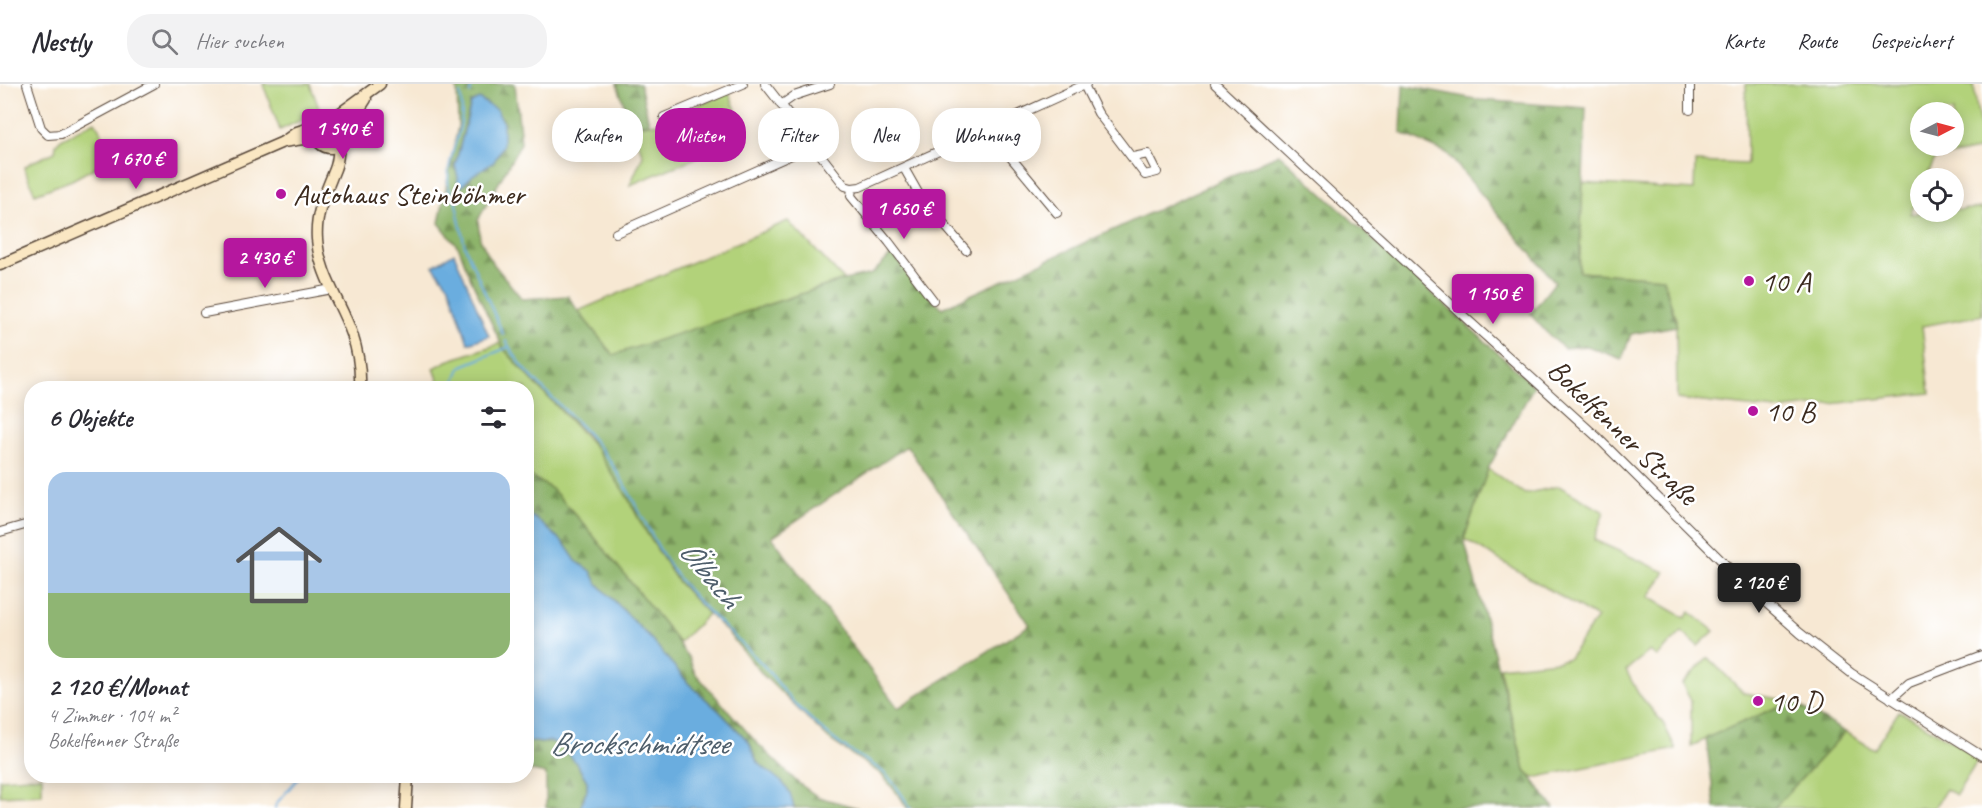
<!DOCTYPE html>
<html lang="de">
<head>
<meta charset="utf-8">
<style>
  body { margin:0; font-family:Caveat,sans-serif; background:#f2f2f3; color:#2b2b33; height:100vh; display:flex; flex-direction:column; font-size:22px; white-space:nowrap }
  * { box-sizing:border-box; margin:0 }
  p { font-size:20px; color:#7c7c81 }
  .icon { flex:none; width:33px; height:33px; fill:none; stroke:currentColor; stroke-width:2; stroke-linecap:round; stroke-linejoin:round }
  .map { position:relative; flex:1; overflow:hidden }
  .drawer { position:absolute; left:24px; top:297px; width:510px; height:402px; display:flex; flex-direction:column; background:#fff; border-radius:24px; box-shadow:0 3px 15px #0003 }
  .drawer>* { flex:none }
  .guide { position:absolute; left:552px; top:24px; width:570px; height:54px; display:flex; gap:12px }
  .needle { width:39px; rotate:84deg }
  .tools { position:absolute; left:1910px; top:18px; display:grid; gap:12px }
  .tools a { display:grid; place-items:center; width:54px; height:54px; border-radius:50%; background:#fff; box-shadow:0 3px 15px #0003; font-size:30px }
  .price { position:absolute; translate:-50% -51px; padding:0 14px; border-radius:6px; background:#b5179e; color:#fff; font-size:20px; line-height:39px; filter:drop-shadow(0 2px 3px #0008) }
  .price::after { content:''; position:absolute; left:50%; top:36px; width:18px; height:14px; margin-left:-9px; background:inherit; clip-path:polygon(0 0,100% 0,50% 100%) }
  .price.selected { background:#222; color:#fff }
  ul { padding:0; list-style:none }
  li { display:grid; align-content:center; gap:12px; height:318px; padding:0 24px }
  li+li { border-top:2px solid #e1e1e2 }
  li span { display:grid; place-items:center; height:186px; border-radius:18px; color:#555 }
  li>.icon { margin-inline-start:auto }
  span .icon { width:108px; height:108px; fill:#fffc; stroke-width:1 }
  li b { font-size:26px }
  h2 { display:flex; justify-content:space-between; align-items:center; height:72px; padding:0 24px; font-size:26px }
  .pill { padding:0 21px; border-radius:24px; background:#fff; box-shadow:0 3px 15px #0003; font-size:21px; line-height:54px }
  .pill.selected { background:#b5179e; color:#fff }
  header { display:flex; align-items:center; gap:36px; box-sizing:border-box; height:84px; padding:0 30px; background:#fff; border-bottom:2px solid #e1e1e2 }
  header strong { font-size:28px }
  nav { display:flex; gap:33px; margin-inline-start:auto; font-size:21px }
  .search { width:420px; height:54px; background:#f2f2f3; display:flex; align-items:center; gap:15px; box-sizing:border-box; padding:0 21px; border-radius:24px; color:#7c7c81; font-size:22px }
  .map>svg:first-child { display:block }
</style>
</head>
<body>
<header>
<strong>Nestly</strong>
<div class="search"><svg class="icon" aria-label="search" viewBox="0 0 24 24"><circle cx="10" cy="10" r="6"/><path d="M15 15l6 6"/></svg>Hier suchen</div>
<nav><a>Karte</a><a>Route</a><a>Gespeichert</a></nav>
</header>
<div class="map">
<svg width="1982" height="724" viewBox="0 0 1982 724">
  <defs>
    <pattern id="forest-firs" width="22" height="20" patternUnits="userSpaceOnUse" patternTransform="scale(1.5)"><rect width="22" height="20" fill="#8db46a"/><path d="M5 1l3.5 6h-7zM16 11l3.5 6h-7z" fill="#749357"/></pattern>
  </defs>
  <rect width="100%" height="100%" fill="#fff"/>
  <filter id="ink" filterUnits="userSpaceOnUse"><feTurbulence type="fractalNoise" baseFrequency=".0167" numOctaves="2"/><feDisplacementMap in="SourceGraphic" scale="12" xChannelSelector="R" yChannelSelector="G"/><feConvolveMatrix kernelMatrix="1 2 1 2 8 2 1 2 1" color-interpolation-filters="sRGB"/></filter>
  <filter id="wash" filterUnits="userSpaceOnUse"><feTurbulence type="fractalNoise" baseFrequency=".008" numOctaves="4" result="noise"/><feDisplacementMap in="SourceGraphic" scale="24" xChannelSelector="R" yChannelSelector="G"/><feGaussianBlur stdDeviation="1.35" result="paint"/><feColorMatrix in="noise" values="0 0 0 0 0 0 0 0 0 0 0 0 0 0 0 0 0 1.4 0 .05"/><feComposite in="paint" operator="in"/></filter>
  <g filter="url(#wash)">
    <rect width="100%" height="100%" fill="#f7e8d3"/>
    <!-- green -->
    <g fill="#b2d27a" stroke="#767e4c" stroke-width="1.5" fill-rule="evenodd">
      <path d="M263,0H310L320,27L280,46Z"/>
      <path d="M1746,0H1974C1975,22 1982,43 1982,65L1935,75L1926,94H1920V109L1910,130L1982,124V231L1922,242L1930,309L1776,326L1677,315L1676,235L1663,194L1579,188L1583,99L1694,106L1695,78L1747,80ZM1920,28H1953V62H1920Z"/>
      <path d="M729,8L746,53L630,101L643,71L631,41L664,39L674,32Z"/>
      <path d="M95,37L114,73L72,96L35,110L24,84L30,79L55,68L56,60L61,55Z"/>
      <path d="M788,137L844,196L613,271L578,227Z"/>
      <path d="M501,259L503,264L598,367L628,414L643,443L678,498L708,530L679,559L583,439L552,405L527,390L526,304H441L434,284L447,277Z"/>
      <path d="M1488,385L1525,410L1559,402L1604,428L1594,456L1665,488L1649,513L1685,534L1690,528L1714,547L1698,562L1682,548L1657,573L1650,567L1626,586L1638,609L1663,639L1676,665L1533,694L1525,686L1499,583L1558,577L1569,574L1597,534L1464,455Z"/>
      <path d="M1708,574L1744,609L1791,617L1691,662V617L1682,600Z"/>
      <path d="M1899,627L1980,673L1956,711L1946,705L1934,724H1774L1845,648L1874,665Z"/>
      <path d="M42,692V710L0,712V695Z"/>
    </g>
    <!-- forest -->
    <g fill="url(#forest-firs)" stroke="#646f44" stroke-width="1.5" fill-rule="evenodd">
      <path d="M457,0H515L521,59L478,136L480,155L492,178L522,215L568,212L578,227L613,271L844,196L872,190L892,170L942,224L1279,70L1534,302L1488,385L1464,455L1525,686L1554,724H907L901,714L881,690L830,656L764,592L728,549L678,498L643,443L628,414L588,353L542,307L503,264L469,191L459,164L439,139L458,42ZM471,18C488,19 496,24 503,39L481,85L473,91L458,107V93L455,82ZM907,362L1030,541L898,624L772,453Z"/>
      <path d="M617,0H640L649,39L631,41Z"/>
      <path d="M1403,1L1480,16L1586,24L1579,188L1663,194L1677,242L1631,250L1622,275L1587,262L1564,264L1547,249L1530,230L1555,198L1447,69L1401,49Z"/>
      <path d="M527,390L552,405L583,439L669,546L689,574L695,589L757,659L797,698L818,713L858,724H794L790,709L757,678L749,658L719,627L689,600L652,556L597,499L591,487L576,477L564,459L527,430Z"/>
      <path d="M1791,617L1845,648L1774,724H1715L1706,654Z"/>
      <path d="M526,657L542,659L550,657L562,662L576,679L587,697V706L580,724H546V690L527,686Z"/>
    </g>
    <!-- water -->
    <g fill="#6baddf" stroke="#536c7e" stroke-width="1.5">
      <path d="M479,15L497,26L503,39V61L494,78L473,91L457,107L458,93L455,82L471,19Z"/>
      <path d="M454,169L489,252L468,259L449,202L433,182Z"/>
      <path d="M526,430L535,434L564,459L576,477L591,487L597,499L652,556L689,600L719,627L749,658L757,678L783,699L790,709L794,724H580L587,706V697L576,679L562,662L550,657L542,659L527,657Z"/>
    </g>
    <g fill="none" stroke-linecap="round" stroke-linejoin="round">
      <!-- stream -->
      <g stroke="#6baddf" stroke-width="2">
        <path d="M470,10L472,0"/>
        <path d="M457,107L455,115L465,163L503,250"/>
        <path d="M455,115C437,97 458,59 461,38C463,28 462,20 460,10"/>
        <path d="M506,257C525,295 572,328 599,363C627,397 643,439 666,476C691,517 729,545 761,579C773,591 782,606 793,618C809,634 826,650 844,663C856,671 868,677 879,685C892,694 902,710 910,724"/>
        <path d="M453,302L459,286L462,282L509,263"/>
        <path d="M275,724L276,720L300,692"/>
      </g>
    </g>
  </g>
  <g filter="url(#ink)">
    <g fill="none" stroke-linecap="round" stroke-linejoin="round">
      <!-- street casing -->
      <g stroke="#574639" stroke-width="10">
        <g id="street">
          <path d="M27,0L41,44L48,51L61,50L154,0"/>
          <path d="M765,0L845,102L852,104L860,103L1086,0"/>
          <path d="M1215,0L1468,236L1597,353L1749,504L1800,549L1851,589L1982,672"/>
          <path d="M1084,1L1098,29L1145,91L1157,88L1148,70L1133,73"/>
          <path d="M781,21L794,12L830,0"/>
          <path d="M1690,26V0"/>
          <path d="M664,33L743,0"/>
          <path d="M994,42L1008,70L1057,129"/>
          <path d="M904,84L921,114L966,166"/>
          <path d="M852,104L851,112L889,158L933,216"/>
          <path d="M616,149L805,65L813,59"/>
          <path d="M204,229L332,205"/>
          <path d="M0,448L32,439"/>
          <path d="M1891,615L1909,599L1982,571"/>
        </g>
      </g>
      <!-- secondary casing -->
      <g stroke="#574639" stroke-width="13">
        <g id="secondary">
          <circle cx="331" cy="48" r="16"/>
          <path d="M336,32L380,0"/>
          <path d="M347,45L366,15"/>
          <path d="M283,58L303,55L316,56"/>
          <path d="M339,62C338,70 338,78 335,85C326,108 315,129 317,155C319,190 341,219 352,250C358,268 361,286 360,304"/>
          <path d="M0,181L283,58L297,48L315,42"/>
          <path d="M406,724L408,692"/>
        </g>
      </g>
      <!-- street -->
      <use href="#street" stroke="#fff" stroke-width="8"/>
      <!-- secondary -->
      <use href="#secondary" stroke="#fae7c3" stroke-width="10"/>
    </g>
  </g>
  <!-- markers -->
  <g fill="#b5179e" stroke="#fff" stroke-width="2">
    <circle cx="281" cy="110" r="6"/>
    <circle cx="1749" cy="197" r="6"/>
    <circle cx="1753" cy="327" r="6"/>
    <circle cx="1758" cy="617" r="6"/>
  </g>
  <g text-anchor="middle" dominant-baseline="central" stroke-width="5" stroke-linejoin="round" paint-order="stroke">
    <!-- poi labels -->
    <g font-size="30" fill="#3b2a1e" stroke="#fff" text-anchor="start">
      <text x="293" y="110">Autohaus Steinböhmer</text>
      <text x="1761" y="197">10 A</text>
      <text x="1765" y="327">10 B</text>
      <text x="1770" y="617">10 D</text>
    </g>
    <!-- street labels -->
    <g font-size="30" fill="#3b2a1e" stroke="#fff">
      <text transform="translate(1623 348) rotate(44)">Bokelfenner Straße</text>
    </g>
    <!-- water labels -->
    <g font-size="32" font-style="italic" fill="#4e5e6b" stroke="#fff">
      <text transform="translate(710 490) rotate(51)">Ölbach</text>
      <text x="639" y="659">Brockschmidtsee</text>
    </g>
  </g>
</svg>
<div class="tools">
<a><svg class="needle" viewBox="-14 -14 28 28"><path d="M0-13l5 13h-10z" fill="#e53935"/><path d="M0 13l5-13h-10z" fill="#7c7c81"/></svg></a>
<a><svg class="icon" aria-label="locate" viewBox="0 0 24 24"><circle cx="12" cy="12" r="6"/><path d="M12 2v4M12 18v4M2 12h4M18 12h4"/></svg></a>
</div>
<b class="price" style="left:343px;top:76px">1 540 €</b>
<b class="price" style="left:136px;top:106px">1 670 €</b>
<b class="price" style="left:904px;top:156px">1 650 €</b>
<b class="price" style="left:265px;top:205px">2 430 €</b>
<b class="price" style="left:1493px;top:241px">1 150 €</b>
<b class="price selected" style="left:1759px;top:530px">2 120 €</b>
<div class="guide">
<a class="pill">Kaufen</a>
<a class="pill selected">Mieten</a>
<a class="pill">Filter</a>
<a class="pill">Neu</a>
<a class="pill">Wohnung</a>
</div>
<section class="drawer">
<h2>6 Objekte<svg class="icon" aria-label="filters" viewBox="0 0 24 24"><path d="M4 7h16M4 17h16"/><circle cx="9" cy="7" r="2"/><circle cx="15" cy="17" r="2"/></svg></h2>
<ul>
<li><span style="background:linear-gradient(#a9c7e8 65%,#8fb573 0)"><svg class="icon" aria-label="home" viewBox="0 0 24 24"><path d="M3 11l9-7 9 7M6 9v11h12V9"/></svg></span><div><b>2 120 €/Monat</b><p>4 Zimmer · 104 m²</p><p>Bokelfenner Straße</p></div></li>
</ul>
</section>
</div>
</body>
</html>
